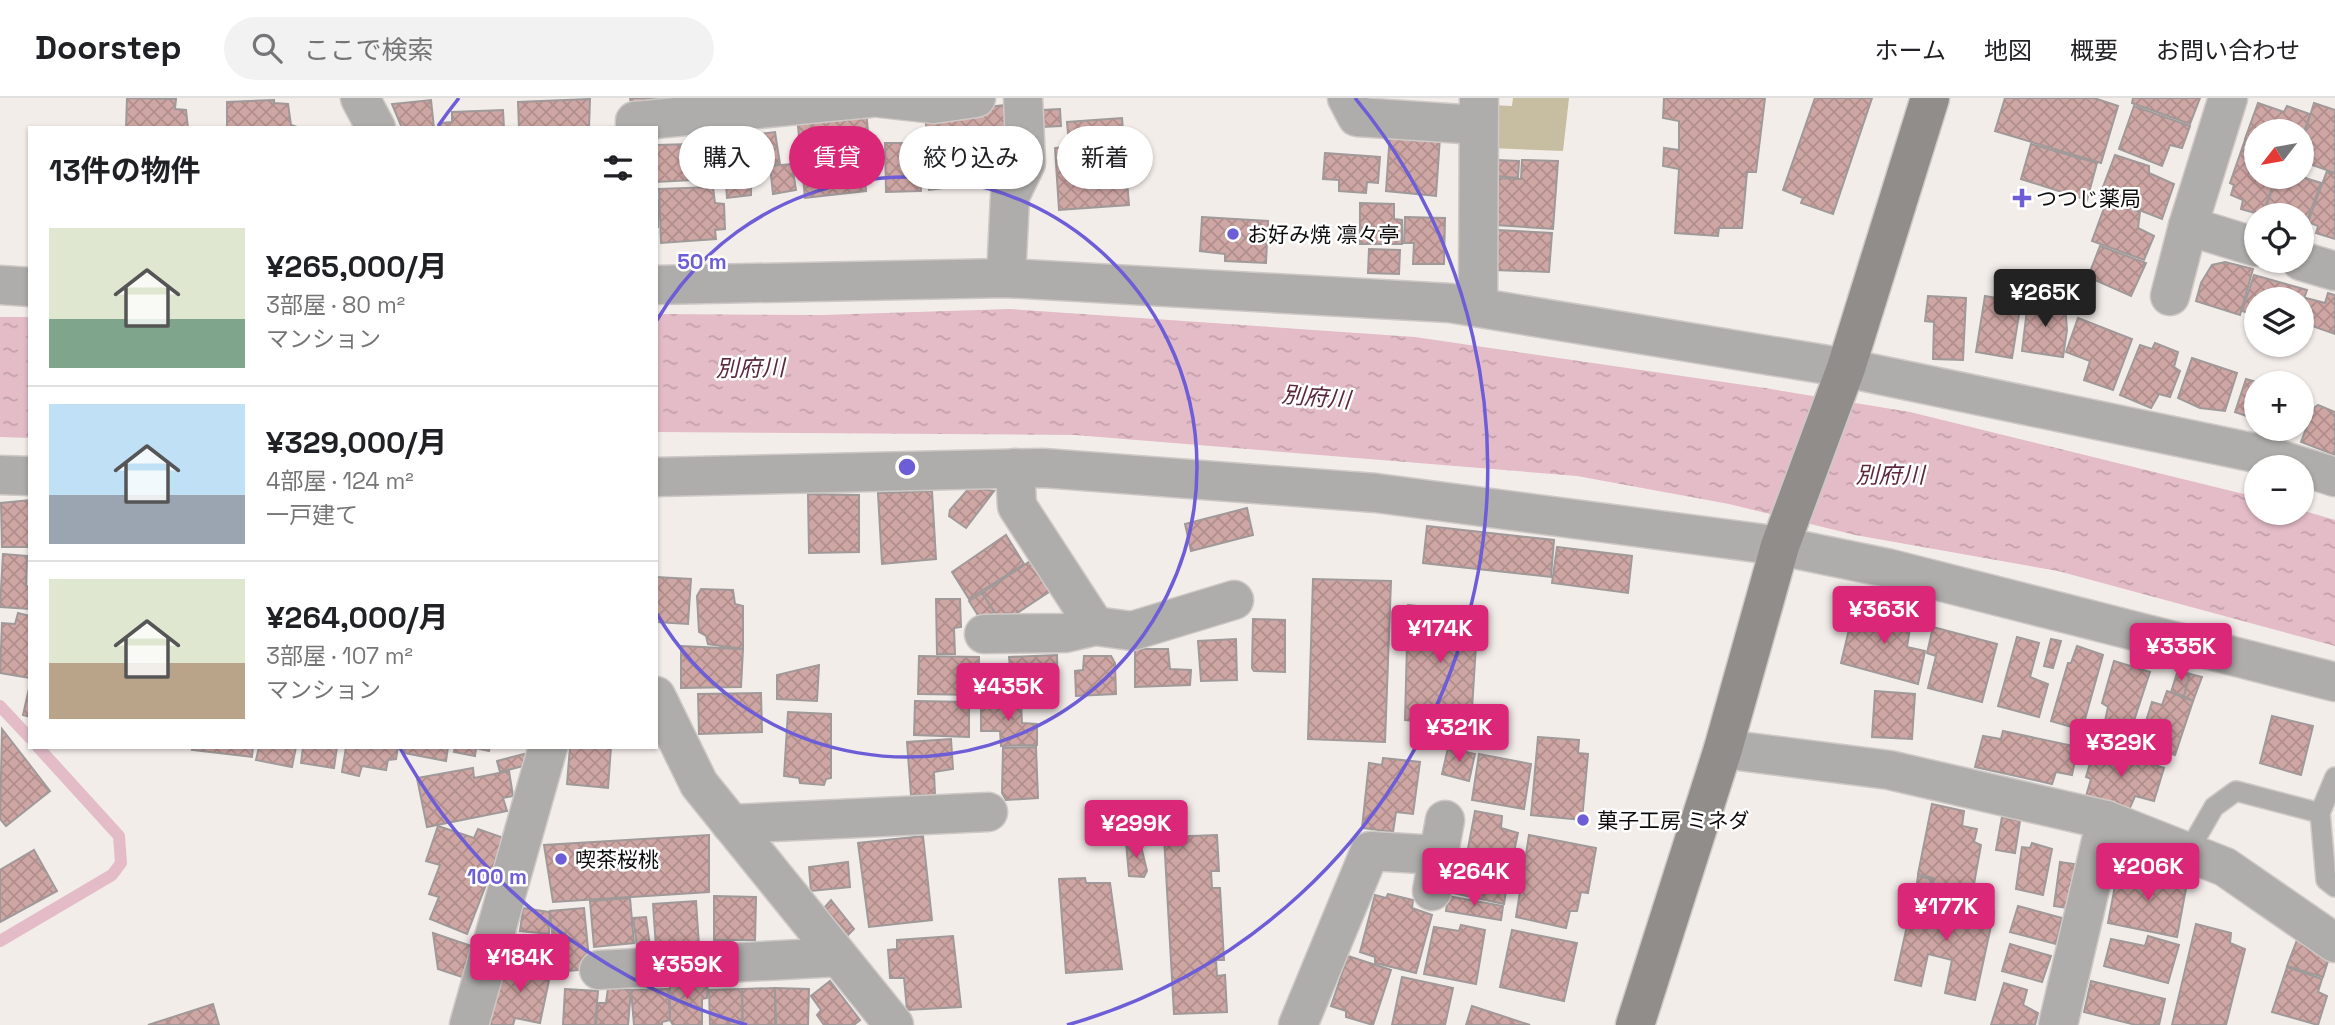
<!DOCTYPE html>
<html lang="ja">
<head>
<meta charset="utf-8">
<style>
  body { margin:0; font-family:"Space Grotesk","Noto Sans JP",sans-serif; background:#f2f2f2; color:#202124; height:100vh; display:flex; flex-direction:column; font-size:26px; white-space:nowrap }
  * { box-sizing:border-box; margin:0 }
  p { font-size:23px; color:#757577 }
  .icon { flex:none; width:38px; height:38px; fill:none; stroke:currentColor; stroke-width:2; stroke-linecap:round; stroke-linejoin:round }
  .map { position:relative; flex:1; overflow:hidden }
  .drawer { position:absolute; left:28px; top:28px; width:630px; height:623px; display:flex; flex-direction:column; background:#fff; border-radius:0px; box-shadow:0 2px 5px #0004 }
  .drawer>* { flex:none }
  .hud { position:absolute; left:679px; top:28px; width:665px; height:63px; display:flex; gap:14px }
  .needle { width:46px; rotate:239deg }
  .buttons { position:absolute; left:2244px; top:21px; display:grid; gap:14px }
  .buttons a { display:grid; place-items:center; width:70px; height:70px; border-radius:50%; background:#fff; box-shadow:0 2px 5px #0004; font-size:35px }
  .price { position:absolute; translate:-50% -60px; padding:0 16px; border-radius:7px; background:#db2777; color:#fff; font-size:23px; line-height:46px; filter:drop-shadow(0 2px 4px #0008) }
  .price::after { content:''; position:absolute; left:50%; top:42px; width:21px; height:16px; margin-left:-10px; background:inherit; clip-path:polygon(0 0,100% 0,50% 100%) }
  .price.selected { background:#222; color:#fff }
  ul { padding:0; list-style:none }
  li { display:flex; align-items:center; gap:21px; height:175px; padding:0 21px }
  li+li { border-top:2px solid #e0e0e0 }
  li span { display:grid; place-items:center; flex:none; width:196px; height:140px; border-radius:0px; color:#555 }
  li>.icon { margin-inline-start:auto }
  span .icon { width:84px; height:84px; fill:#fffc; stroke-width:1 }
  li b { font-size:30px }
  h2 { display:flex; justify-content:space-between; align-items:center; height:84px; padding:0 21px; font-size:30px }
  .pill { padding:0 24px; border-radius:32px; background:#fff; box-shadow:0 2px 5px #0004; font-size:24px; line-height:63px }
  .pill.selected { background:#db2777; color:#fff }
  header { display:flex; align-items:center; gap:42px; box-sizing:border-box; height:98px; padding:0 35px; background:#fff; border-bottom:2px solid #e0e0e0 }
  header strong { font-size:33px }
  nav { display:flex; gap:38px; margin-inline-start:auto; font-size:24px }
  .search { width:490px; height:63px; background:#f2f2f2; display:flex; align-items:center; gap:18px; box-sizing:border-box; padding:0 24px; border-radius:38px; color:#757577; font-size:26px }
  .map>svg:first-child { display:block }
</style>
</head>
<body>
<header>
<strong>Doorstep</strong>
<div class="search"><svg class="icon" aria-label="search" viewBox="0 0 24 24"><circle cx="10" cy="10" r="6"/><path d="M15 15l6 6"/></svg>ここで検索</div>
<nav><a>ホーム</a><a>地図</a><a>概要</a><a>お問い合わせ</a></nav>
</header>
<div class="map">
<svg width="2335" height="927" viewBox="0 0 2335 927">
  <defs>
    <pattern id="water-ripples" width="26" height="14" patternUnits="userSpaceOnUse" patternTransform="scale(1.75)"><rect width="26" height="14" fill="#e3bcc8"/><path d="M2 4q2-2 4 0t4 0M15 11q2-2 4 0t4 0" fill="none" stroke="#c2a0aa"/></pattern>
    <pattern id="building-cross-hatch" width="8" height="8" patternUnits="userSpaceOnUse" patternTransform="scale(1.75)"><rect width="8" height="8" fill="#cea6a4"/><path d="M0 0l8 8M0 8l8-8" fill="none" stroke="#b08e8c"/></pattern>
  </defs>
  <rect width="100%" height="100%" fill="#f3edea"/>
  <!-- green -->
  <path fill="#c7bda0" d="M1513,0H1569L1563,53L1491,50L1493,7L1512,8Z"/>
  <!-- water -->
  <g fill="url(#water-ripples)">
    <path d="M1010,211L1415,239L1765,290L1910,314L2256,399V415H2301V412L2335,422V548L2058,473L1855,437L1729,406L1577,378L1075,337L656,334V216L822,217Z"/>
    <path d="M0,219H30V340L0,339Z"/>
  </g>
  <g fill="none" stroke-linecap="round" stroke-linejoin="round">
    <!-- stream -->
    <g stroke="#e3bcc8" stroke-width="12">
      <path d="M0,608L30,640"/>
      <path d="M0,843L112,777L121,765L119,738L38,649"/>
    </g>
  </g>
  <!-- building -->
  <g fill="url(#building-cross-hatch)" stroke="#a09999" stroke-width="2">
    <path d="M127,0L176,1L175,11L186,12L188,30H126Z"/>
    <path d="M630,0H662V3L631,5Z"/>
    <path d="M1664,0H1765L1756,74H1747L1742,130H1719L1718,138L1675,135L1679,71L1663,68L1664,50L1679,52V23L1663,20Z"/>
    <path d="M1815,0H1872L1833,116L1801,105L1803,100L1783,92Z"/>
    <path d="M2005,0H2094L2118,8L2101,65L1995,33Z"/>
    <path d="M2133,0H2200L2190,26L2132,5Z"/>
    <path d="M590,1L589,30H519L518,4Z"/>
    <path d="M274,2V5L288,6L291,27L300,30H227V4Z"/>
    <path d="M431,2L434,30H402L392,6Z"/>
    <path d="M2258,5L2284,14L2287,8L2310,16L2301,43V33H2256V45L2245,41Z"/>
    <path d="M2314,5L2335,12V75L2301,63V47Z"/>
    <path d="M1015,6L1010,43L987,47L990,84L929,92L925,56L939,53L937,49L928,48L925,16Z"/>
    <path d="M2134,8L2190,28L2182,50L2170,47L2162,68L2119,51Z"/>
    <path d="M1060,11L1061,28L1042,29V12Z"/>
    <path d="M503,12L504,30H441V25L452,24V14Z"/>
    <path d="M866,12L870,55L863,57L866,93L805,100L797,18Z"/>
    <path d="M1122,20L1129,107L1059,112L1055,50L1069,48L1067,24Z"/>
    <path d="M752,21L756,82L751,83V97L727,100L726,86L702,88L698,48L692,47L691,25Z"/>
    <path d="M775,34L780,66L765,68L760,36Z"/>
    <path d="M1390,35L1440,39L1436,98L1386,93Z"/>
    <path d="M2245,42L2256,46V79H2276L2262,117L2241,111L2243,102L2231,97L2234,87L2230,85Z"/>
    <path d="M885,45H919L921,93L886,94Z"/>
    <path d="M691,46L693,82L656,84V47Z"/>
    <path d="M2031,46L2097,65L2087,102L2021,81Z"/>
    <path d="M1325,55L1380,59L1378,85L1367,84L1366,95L1339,93V82L1323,81Z"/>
    <path d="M2115,57L2149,68V75L2174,86L2162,121L2100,97Z"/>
    <path d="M1497,62L1519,63L1518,80L1497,78Z"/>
    <path d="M1522,62L1558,63L1553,131L1496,127L1499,80L1521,81Z"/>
    <path d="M2301,65L2305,66L2302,79L2321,85L2308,120L2294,116L2263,117L2277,79H2301Z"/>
    <path d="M792,66L796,92L773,96L770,68Z"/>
    <path d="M2327,73L2335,76V141L2316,135L2318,128L2308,124Z"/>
    <path d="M713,89L715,105L724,106L725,131L715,132L716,141L661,145L659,91Z"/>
    <rect x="656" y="102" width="2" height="27"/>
    <path d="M2107,102L2140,114L2138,130L2154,138L2144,162L2092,143Z"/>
    <path d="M1360,105L1394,106V121L1402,122V146H1360Z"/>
    <path d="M1202,119L1268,123L1266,165L1225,163V156L1200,153Z"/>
    <path d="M1405,119L1445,120L1444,166H1413L1414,145H1404Z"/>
    <path d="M1497,132L1552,135L1549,174L1495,172Z"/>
    <path d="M2100,148L2146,165L2131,198L2088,179Z"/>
    <path d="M1369,151L1400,152L1399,176L1368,175Z"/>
    <path d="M2225,164L2253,171L2240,217L2196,203L2201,185L2212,167Z"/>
    <path d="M2254,177L2307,192L2301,209V201H2256V218L2242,213Z"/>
    <path d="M2328,195L2335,197V236L2301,224L2306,200L2325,205Z"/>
    <path d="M1928,198L1966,200L1963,262L1933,261L1934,224L1925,223Z"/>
    <path d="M1985,198L2021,204L2012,260L1976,254Z"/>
    <path d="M2028,203L2065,206L2067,232L2063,259L2022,253Z"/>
    <path d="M2078,220L2132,241L2113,292L2084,282L2090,263L2066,254Z"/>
    <path d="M2155,245L2178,254L2174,269L2180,273L2170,299L2159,296L2151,310L2120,297L2140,247L2152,251Z"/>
    <path d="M2192,260L2237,275L2225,313L2200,310L2178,300Z"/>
    <path d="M2246,281L2260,285H2256V321L2235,314Z"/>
    <path d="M2318,307L2335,314V357L2301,344L2314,310Z"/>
    <path d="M970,389L994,393L966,430L949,418L950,412Z"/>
    <path d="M932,393L936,461L882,466L878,395Z"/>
    <path d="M808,396L859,397V454L809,455Z"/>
    <path d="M30,402V449H2L1,405Z"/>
    <path d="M1247,410L1253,437L1191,453L1185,426Z"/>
    <path d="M1427,428L1554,442L1551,479L1423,465Z"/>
    <path d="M1006,437L1024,466L969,501L952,474Z"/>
    <path d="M1557,449L1632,458L1628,495L1552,485Z"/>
    <path d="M3,456L27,458L26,488L30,489V511L0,509Z"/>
    <path d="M1032,462L1052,492L1011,519L1008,515L998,519L982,495Z"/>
    <path d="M656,479L691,481L688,526L656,524Z"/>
    <path d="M1313,481L1391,483L1385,644L1308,641Z"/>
    <path d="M701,491L733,492L735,506L743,508V551L708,546L706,538L699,534L697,498Z"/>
    <path d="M982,495L994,514L981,522L969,503Z"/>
    <path d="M936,501H960L961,529L954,530L955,556H937Z"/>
    <path d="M1408,507L1478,515L1471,627L1405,622Z"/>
    <path d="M1873,508L1912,518L1907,549L1925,553L1918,586L1841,565L1850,527H1856L1859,513L1869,517Z"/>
    <path d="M18,515L30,518V580L0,575L2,525L15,526Z"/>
    <path d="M1253,521L1285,522V574L1254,573L1252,570Z"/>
    <path d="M1933,529L1997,546L1982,604L1928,590L1936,558L1927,555Z"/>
    <path d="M2017,539L2039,545L2030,579L2048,586L2039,619L1998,608Z"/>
    <path d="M1236,541L1237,582L1201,583L1198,543Z"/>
    <path d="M2051,541L2061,543L2053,570L2044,568Z"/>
    <path d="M681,548L743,551L741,589L681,590Z"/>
    <path d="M2077,548L2103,557L2082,632L2051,623L2068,565H2071Z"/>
    <path d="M1135,551H1168L1170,571L1191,572L1190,587L1135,589Z"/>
    <path d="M1057,557L1058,600L1029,601L1028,593L1012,592L1009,559Z"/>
    <path d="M919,558L979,559V597L918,596Z"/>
    <path d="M1084,558H1111L1115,565L1116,596L1076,598L1075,573L1083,572Z"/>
    <path d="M2114,563L2150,574L2127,644L2102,637L2108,609L2102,605Z"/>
    <path d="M819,567L817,603L777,601V577Z"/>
    <path d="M2178,572L2190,576L2184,598L2171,594Z"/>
    <path d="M2190,576L2202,579L2193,603L2184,598Z"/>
    <path d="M30,586V619L23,617Z"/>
    <path d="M1875,593L1915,596L1912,641L1872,639Z"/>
    <path d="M2167,593L2193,603L2175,657L2147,648L2150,636L2143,633L2152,604L2162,607Z"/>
    <path d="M761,595L762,634L699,636L698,596Z"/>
    <path d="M915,603L969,604V639L914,637Z"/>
    <path d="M1021,603L1022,625L1037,626V647L1001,648L1000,633H981V604Z"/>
    <path d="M788,614L831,616V680L826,681L824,687L800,685L799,680L784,678Z"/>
    <path d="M2272,618L2313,628L2301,677L2260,665Z"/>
    <path d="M2,631L50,693L6,728L0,721Z"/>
    <path d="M2003,633L2078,649L2072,677L2056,674L2052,686L1975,669L1983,638L2001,641Z"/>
    <path d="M1538,639L1579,642L1578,655L1588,656L1582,722L1531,717Z"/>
    <path d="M951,641L953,671L934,674L935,697H911L907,644Z"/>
    <path d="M2095,648L2164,670L2154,703L2135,698L2129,712L2086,698L2091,681L2086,679Z"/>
    <path d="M193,649H253L252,659L192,652Z"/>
    <path d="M259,649H296L292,669L256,662Z"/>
    <path d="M303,649H337L334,670L301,665Z"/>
    <path d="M346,649H398L396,661L388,662L386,672L362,668L359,678L342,674Z"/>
    <path d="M405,649H448L446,663L404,655Z"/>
    <path d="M455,649H490L489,653L476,650L475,658L454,654Z"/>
    <path d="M570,649H611L608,690L567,686Z"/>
    <path d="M1036,649L1038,700L1006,702L1002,695L1003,650Z"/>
    <path d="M1448,650L1475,656L1469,683L1442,676Z"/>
    <path d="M524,656L527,667L500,674L497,663Z"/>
    <path d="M1479,656L1531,666L1524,711L1472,702Z"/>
    <path d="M1383,660L1420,664L1413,716L1396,714L1393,734L1362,730L1369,665L1382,667Z"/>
    <path d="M473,670L474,680L509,673L513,698L503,700L507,713L427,729L417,680Z"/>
    <path d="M1932,706L1964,713L1962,728L1977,731L1974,744L1981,747L1972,797L1932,790L1933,780L1918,776Z"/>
    <path d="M1475,713L1502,718L1501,730L1518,735L1506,791L1462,783Z"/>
    <path d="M2002,719L2020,723L2015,755L1996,752Z"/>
    <path d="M438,728L474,740L478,731L504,740L467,836L430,821L439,799L429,796L440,767L426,763Z"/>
    <path d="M709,737V794L553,804L544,747Z"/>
    <path d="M1217,737L1219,773H1211L1212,790H1220L1224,862H1216L1217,878L1225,877L1227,914L1174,916L1164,739Z"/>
    <path d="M1529,737L1596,750L1588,795L1581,794L1577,813H1570L1566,830L1516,819Z"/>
    <path d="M923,738L932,822L869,829L858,745Z"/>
    <path d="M1126,744H1140L1147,773L1144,779L1129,778Z"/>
    <path d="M2032,745L2052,751L2043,797L2016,791L2022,749L2030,750Z"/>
    <path d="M34,752L57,793L0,824V772Z"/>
    <path d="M848,764L850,789L811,793L809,769Z"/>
    <path d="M2060,764L2088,768L2081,812L2054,808Z"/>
    <path d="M2118,772L2187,785L2177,839L2108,825Z"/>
    <path d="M1918,778L1932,781L1930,787L1917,785Z"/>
    <path d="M1085,780L1086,785H1110L1122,871L1066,875L1059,781Z"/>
    <path d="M1451,782L1506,793L1504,806L1448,794Z"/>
    <path d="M1388,796L1413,802L1412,810L1432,817L1416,875L1375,865V859L1360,854L1375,797L1386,800Z"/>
    <path d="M1914,796L1994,814L1975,902L1945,895L1952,862L1928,856L1921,888L1895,882Z"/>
    <path d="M714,798L756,799L755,842H714Z"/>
    <path d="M1448,798L1503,808L1501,822L1446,813Z"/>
    <path d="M630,800L634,845L594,849L590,803Z"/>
    <path d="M831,802L854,831L847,838L824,810Z"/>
    <path d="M696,803L699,847L656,850L653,806Z"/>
    <path d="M2018,808L2062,820L2056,846L2010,834Z"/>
    <path d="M523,810L550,814L549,836L520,833Z"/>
    <path d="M584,810L590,871L556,874L550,813Z"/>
    <path d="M646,819L650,848L637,849L633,820Z"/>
    <path d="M2196,826L2231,835L2230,845L2245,851L2226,927H2172Z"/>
    <path d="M1461,827L1485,832L1476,886L1424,876L1434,829L1459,833Z"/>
    <path d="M1512,832L1577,845L1564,903L1500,889Z"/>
    <path d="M433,835L477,850L468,881L438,871Z"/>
    <path d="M2299,837L2328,863L2323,879L2287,868Z"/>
    <path d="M953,838L961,909L907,912L904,880H890L888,852L897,851V842Z"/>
    <path d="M2148,838L2179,847L2168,885L2104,868L2111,841L2145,848Z"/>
    <path d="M2010,846L2051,858L2042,884L2002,873Z"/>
    <path d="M1348,858L1391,872L1373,927L1346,919V913L1331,908Z"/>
    <path d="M507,860L551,873L540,925L515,920L513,927H488Z"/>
    <path d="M2287,869L2322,881L2318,894L2327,898L2318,927L2272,914Z"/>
    <path d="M1402,879L1453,890L1445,927H1392Z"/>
    <path d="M708,881L707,900L702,901V927H673L670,922V882Z"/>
    <path d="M830,883L860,922L854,927H824L817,917L821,912L811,898Z"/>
    <path d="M2091,883L2165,901L2159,927H2136L2084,914Z"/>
    <path d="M2004,885L2027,892L2023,907L2038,915L2035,927H1991Z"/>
    <path d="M608,890L631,892L628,927H596L598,905H606Z"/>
    <path d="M775,890L809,891L808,927H776Z"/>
    <path d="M775,890V927H743L742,891Z"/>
    <path d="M565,891L598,893L595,927H563Z"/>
    <path d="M668,891L670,922L662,924V927H634L631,892Z"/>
    <path d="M742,891V927H710L709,892Z"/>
    <path d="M213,906L219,927H148Z"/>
    <path d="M1472,908L1530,927H1466Z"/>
  </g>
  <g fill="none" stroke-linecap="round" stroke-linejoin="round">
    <!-- lane casing -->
    <g stroke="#cec9c6" stroke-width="22">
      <g id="lane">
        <path d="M2335,679L2320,715L2326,782L2335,789"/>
        <path d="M2188,754L2214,709L2236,693L2320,715"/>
      </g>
    </g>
    <!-- street casing -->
    <g stroke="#cec9c6" stroke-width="41">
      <g id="street">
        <path d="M360,0L376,30"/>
        <path d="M880,0L934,6L976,0"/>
        <path d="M1347,0L1357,19L1478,27"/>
        <path d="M2228,0L2188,128L2256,149"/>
        <path d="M635,30V23L870,0"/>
        <path d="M2301,163L2335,173"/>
        <path d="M1006,180L1010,98L1026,65L1023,0"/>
        <path d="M0,187L30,189"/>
        <path d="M656,187L1006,180L1450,205L1846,270L2265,357L2335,379"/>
        <path d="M2170,198L2188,128"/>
        <path d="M1478,209L1479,0"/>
        <path d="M1015,370L1017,408L1095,528L1132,533L1234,502"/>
        <path d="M0,377L30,378"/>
        <path d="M656,379L1043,370L1376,395L1780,448L1887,470L2335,584"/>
        <path d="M984,536L1065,535L1095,528"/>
        <path d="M656,598L699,686L894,927"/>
        <path d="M1723,651L1889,672L2106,722L2225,769L2335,845"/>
        <path d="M731,726L988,714"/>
        <path d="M1432,793L1445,722"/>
        <path d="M599,872L838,859"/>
        <path d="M469,927L548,649"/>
        <path d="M1298,927L1370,753L1438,757"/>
        <path d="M2058,927L2106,722"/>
      </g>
    </g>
    <!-- secondary casing -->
    <g stroke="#cec9c6" stroke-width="41">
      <path id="secondary" d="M1635,927L1723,651L1780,448L1846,270L1930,0"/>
    </g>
    <!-- lane -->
    <use href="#lane" stroke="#afadab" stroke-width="19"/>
    <!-- street -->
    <use href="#street" stroke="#afadab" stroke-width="38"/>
    <!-- secondary -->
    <use href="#secondary" stroke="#908d8a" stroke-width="38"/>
  </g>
  <!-- distance rings -->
  <g fill="none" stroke="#6d5dd7" stroke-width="3.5">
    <path d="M657 222A290 290 0 1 1 657 516"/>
    <path d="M747 927A580 580 0 0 1 400 650M438 28A580 580 0 0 1 459 0M1355 0A580 580 0 0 1 1067 927"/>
  </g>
  <!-- markers -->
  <g fill="#6d5dd7" stroke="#fff" stroke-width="2.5">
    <path d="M2018.5 89.5h7v7h7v7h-7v7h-7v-7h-7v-7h7z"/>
    <circle cx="1233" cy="136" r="7"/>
    <circle cx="1583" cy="722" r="7"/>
    <circle cx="561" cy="761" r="7"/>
  </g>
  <g text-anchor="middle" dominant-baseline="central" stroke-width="5" stroke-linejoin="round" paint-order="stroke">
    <!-- poi labels -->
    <g font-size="21" fill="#0d0b0b" stroke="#fff" text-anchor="start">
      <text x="2036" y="100">つつじ薬局</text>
      <text x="1247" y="136">お好み焼 凛々亭</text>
      <text x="1597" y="722">菓子工房 ミネダ</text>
      <text x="575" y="761">喫茶桜桃</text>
    </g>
    <!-- water labels -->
    <g font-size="23" font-style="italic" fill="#5a273b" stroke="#fff">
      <text transform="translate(750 270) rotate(-1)">別府川</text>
      <text transform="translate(1316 299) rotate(5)">別府川</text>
      <text x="1890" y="377">別府川</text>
    </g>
  </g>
  <circle cx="907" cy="369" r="10" fill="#6d5dd7" stroke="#fff" stroke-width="3.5"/>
  <g font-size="21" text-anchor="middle" font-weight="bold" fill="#6d5dd7" stroke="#fff" stroke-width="5" stroke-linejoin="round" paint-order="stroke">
    <text x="702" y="171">50 m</text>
    <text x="497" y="786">100 m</text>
  </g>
</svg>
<div class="buttons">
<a><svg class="needle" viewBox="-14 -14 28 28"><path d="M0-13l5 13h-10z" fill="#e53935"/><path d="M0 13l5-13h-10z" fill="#757577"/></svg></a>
<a><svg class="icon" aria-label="locate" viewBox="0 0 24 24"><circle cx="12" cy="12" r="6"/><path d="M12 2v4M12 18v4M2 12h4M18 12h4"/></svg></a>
<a><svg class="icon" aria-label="layers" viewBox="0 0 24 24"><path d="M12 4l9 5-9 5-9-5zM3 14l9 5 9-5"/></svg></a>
<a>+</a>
<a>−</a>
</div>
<b class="price selected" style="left:2045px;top:231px">¥265K</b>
<b class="price" style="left:1884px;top:548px">¥363K</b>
<b class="price" style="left:1440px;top:567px">¥174K</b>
<b class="price" style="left:2181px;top:585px">¥335K</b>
<b class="price" style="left:1008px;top:625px">¥435K</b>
<b class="price" style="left:1459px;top:666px">¥321K</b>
<b class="price" style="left:2121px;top:681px">¥329K</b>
<b class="price" style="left:1136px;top:762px">¥299K</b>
<b class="price" style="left:2148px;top:805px">¥206K</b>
<b class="price" style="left:1474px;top:810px">¥264K</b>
<b class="price" style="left:1946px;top:845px">¥177K</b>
<b class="price" style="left:520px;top:896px">¥184K</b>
<b class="price" style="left:687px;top:903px">¥359K</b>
<div class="hud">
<a class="pill">購入</a>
<a class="pill selected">賃貸</a>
<a class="pill">絞り込み</a>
<a class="pill">新着</a>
</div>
<section class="drawer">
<h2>13件の物件<svg class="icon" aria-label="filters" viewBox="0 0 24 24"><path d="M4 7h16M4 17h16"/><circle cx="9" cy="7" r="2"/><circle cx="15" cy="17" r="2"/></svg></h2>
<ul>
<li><span style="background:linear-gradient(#dfe7d0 65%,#7fa58c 0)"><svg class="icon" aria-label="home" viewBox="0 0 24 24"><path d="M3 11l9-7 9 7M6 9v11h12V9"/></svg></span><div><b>¥265,000/月</b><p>3部屋 · 80 m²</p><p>マンション</p></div></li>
<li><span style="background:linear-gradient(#bfe0f5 65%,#9aa5b1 0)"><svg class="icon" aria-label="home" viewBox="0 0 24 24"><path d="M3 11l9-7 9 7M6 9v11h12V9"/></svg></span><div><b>¥329,000/月</b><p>4部屋 · 124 m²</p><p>一戸建て</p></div></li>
<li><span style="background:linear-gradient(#dfe7d0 60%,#b9a48a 0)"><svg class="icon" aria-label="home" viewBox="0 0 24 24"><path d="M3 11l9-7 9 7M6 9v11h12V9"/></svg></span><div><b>¥264,000/月</b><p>3部屋 · 107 m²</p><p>マンション</p></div></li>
</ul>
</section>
</div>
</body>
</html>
